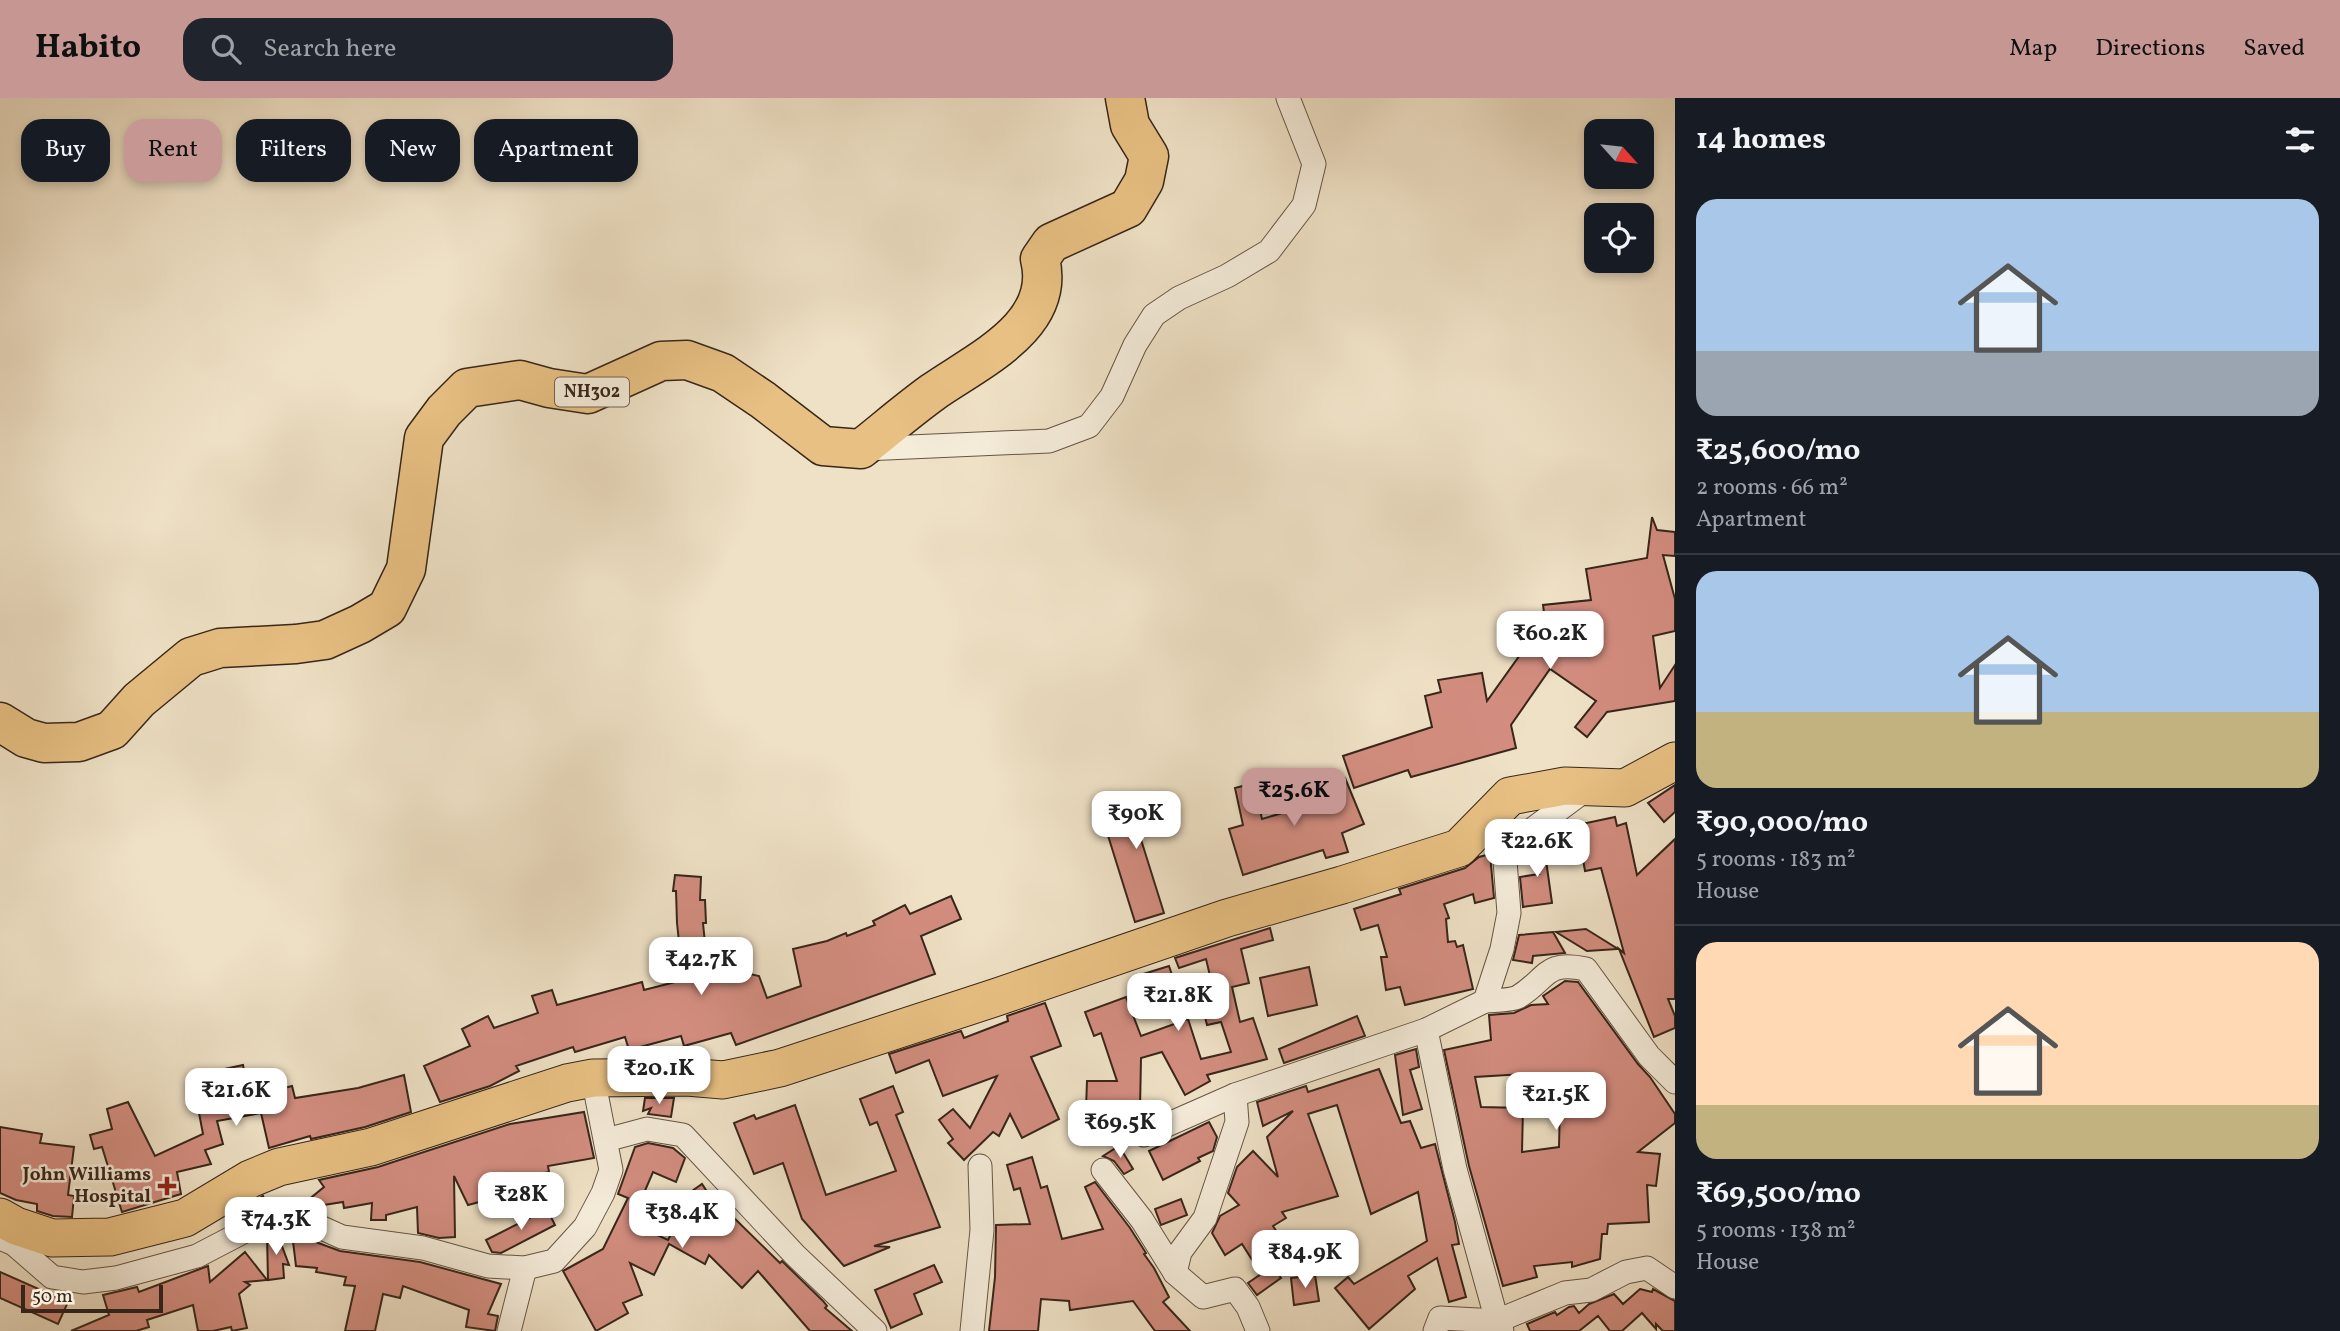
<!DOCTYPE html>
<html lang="en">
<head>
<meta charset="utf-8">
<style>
  body { margin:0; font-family:Vollkorn,serif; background:#20242c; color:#f1f3f6; height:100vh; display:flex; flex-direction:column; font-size:26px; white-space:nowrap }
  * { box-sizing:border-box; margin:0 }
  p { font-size:23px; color:#9ea1a6 }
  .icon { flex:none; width:38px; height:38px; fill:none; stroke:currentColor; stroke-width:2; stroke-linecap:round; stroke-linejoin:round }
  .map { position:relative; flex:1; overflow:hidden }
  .side { display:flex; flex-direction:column; background:#171b24; width:665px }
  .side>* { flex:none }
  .top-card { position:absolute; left:21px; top:21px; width:665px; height:63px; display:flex; gap:14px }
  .needle { width:46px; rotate:117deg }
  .tools { position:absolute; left:1584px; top:21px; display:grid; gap:14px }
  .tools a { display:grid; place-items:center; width:70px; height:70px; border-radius:14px; background:#171b24; box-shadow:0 4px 10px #0003; font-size:35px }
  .scale { position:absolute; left:21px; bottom:18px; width:142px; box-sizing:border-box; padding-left:7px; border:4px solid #38261a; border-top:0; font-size:19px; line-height:24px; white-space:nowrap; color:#38261a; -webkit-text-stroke:5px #f5ecda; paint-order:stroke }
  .price { position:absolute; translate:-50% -60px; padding:0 16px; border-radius:14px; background:#fff; color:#222; font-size:23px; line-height:46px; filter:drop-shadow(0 2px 4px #0008) }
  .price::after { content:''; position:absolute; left:50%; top:42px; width:21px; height:16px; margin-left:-10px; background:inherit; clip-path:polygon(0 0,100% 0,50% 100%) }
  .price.current { background:#c59692; color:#111 }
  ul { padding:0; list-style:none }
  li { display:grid; align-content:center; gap:14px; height:371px; padding:0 21px }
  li+li { border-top:2px solid #363941 }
  li span { display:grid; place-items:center; height:217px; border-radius:21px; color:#555 }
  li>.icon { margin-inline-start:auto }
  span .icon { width:126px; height:126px; fill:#fffc; stroke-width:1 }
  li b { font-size:30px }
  h2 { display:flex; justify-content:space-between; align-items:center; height:84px; padding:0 21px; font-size:30px }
  .tag { padding:0 24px; border-radius:21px; background:#171b24; box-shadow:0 4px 10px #0003; font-size:24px; line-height:63px }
  .tag.current { background:#c59692; color:#111 }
  header { display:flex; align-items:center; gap:42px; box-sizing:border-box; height:98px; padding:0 35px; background:#c59692; color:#111 }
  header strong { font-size:33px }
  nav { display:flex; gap:38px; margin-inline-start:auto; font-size:24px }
  .search { width:490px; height:63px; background:#20242c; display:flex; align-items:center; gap:18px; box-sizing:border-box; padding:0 24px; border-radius:21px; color:#9ea1a6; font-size:26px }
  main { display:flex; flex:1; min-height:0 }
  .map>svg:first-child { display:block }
</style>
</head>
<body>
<header>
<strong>Habito</strong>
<div class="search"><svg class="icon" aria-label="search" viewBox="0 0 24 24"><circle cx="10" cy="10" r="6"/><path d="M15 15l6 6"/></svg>Search here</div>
<nav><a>Map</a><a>Directions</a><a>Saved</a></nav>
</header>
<main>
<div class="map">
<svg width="1675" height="1233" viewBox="0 0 1675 1233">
  <rect width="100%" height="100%" fill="#efe1c6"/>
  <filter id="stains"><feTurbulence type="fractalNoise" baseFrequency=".00286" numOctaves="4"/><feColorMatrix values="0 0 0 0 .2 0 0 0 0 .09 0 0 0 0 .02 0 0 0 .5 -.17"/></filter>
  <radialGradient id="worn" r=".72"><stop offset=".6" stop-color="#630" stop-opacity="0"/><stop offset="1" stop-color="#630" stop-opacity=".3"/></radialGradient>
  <!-- building -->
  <g fill="#d38d80" stroke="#38261a" stroke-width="2" fill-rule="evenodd">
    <path d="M1652,419L1657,432L1675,434V458L1663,457L1675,501V533L1653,538L1660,590L1675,567V603L1607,614L1587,639L1575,629L1596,603L1550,571L1511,627L1516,650L1411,679L1408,672L1354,690L1343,658L1432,629L1425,598L1441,594L1438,582L1482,575L1487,603L1545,522L1543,507L1591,502L1586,471L1647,460Z"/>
    <path d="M1345,680L1364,726L1342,735L1348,754L1326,760L1323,752L1243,777L1229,731L1243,727L1235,690L1254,685L1262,721L1312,706L1309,699L1322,694L1320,690Z"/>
    <path d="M1675,687V714L1664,724L1648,705Z"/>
    <path d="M1162,695L1170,723L1138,732L1164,815L1135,824L1100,712Z"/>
    <path d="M1615,719L1617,728L1626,725L1637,777L1675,741V901H1668L1675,918V930L1654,939L1619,851L1624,855L1601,770L1585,773L1577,727Z"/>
    <path d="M1543,741L1552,805L1523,809L1520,779L1539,776L1526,757L1532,749Z"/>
    <path d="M1490,756L1494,800L1475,805L1473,796L1444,806L1449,820L1446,821L1448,844L1455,843L1457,849L1463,847L1473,891L1405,907L1400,889L1386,892L1381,859H1387L1378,827L1361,832L1354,811L1401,796L1399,791L1465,770L1479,759Z"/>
    <path d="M675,777L701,779L700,802H705L706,825H703L707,866L759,878L767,900L801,888L793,851L827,843L846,835L847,838L875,827L873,823L905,807L910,816L951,798L961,821L921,838L935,876L736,947L731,935L684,948L681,938L629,952L625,939L575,954L573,949L516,968L519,973L490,988L440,1004L424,968L470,948L462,931L488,918L494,930L538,915L532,898L552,892L557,907L642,884L644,892L683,882L677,825L676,793H673Z"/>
    <path d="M1270,830L1273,842L1241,851L1249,885L1232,889L1240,924L1253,920L1267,961L1207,977L1210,983L1185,997L1162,954L1141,960L1140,1011L1086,1010L1087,983H1117L1101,935L1094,938L1085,914L1126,899L1141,938L1188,921L1201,961L1231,954L1221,924L1207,927L1202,907L1216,903L1206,861L1179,870L1175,860Z"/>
    <path d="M1586,831L1618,851L1587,853L1556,834Z"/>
    <path d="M1553,834L1565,855L1533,858L1532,865L1513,862L1519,837Z"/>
    <path d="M1169,868L1175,886L1143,896L1137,878Z"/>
    <path d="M1309,869L1317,907L1268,918L1260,880Z"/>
    <path d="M1565,883L1578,884L1638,966L1650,979L1675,1016V1025L1638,1054L1660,1056L1656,1088L1647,1087L1649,1124L1608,1126L1607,1136H1602L1600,1161L1572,1169V1164L1534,1168L1537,1179L1503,1188L1469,1068L1444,952L1491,942L1489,917L1514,915L1531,907L1548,906L1543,898ZM1524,976L1530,1011L1560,1006L1559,1049L1522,1054L1523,1010L1481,1009L1475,979Z"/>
    <path d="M1045,905L1061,948L1031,959L1059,1021L1022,1040L1010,1016L999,1038L993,1034L964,1062L948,1045L953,1041L939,1022L953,1011L970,1030L997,978L943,998L929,962L896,975L889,956L961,933L964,940L1008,923L1007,918Z"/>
    <path d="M1357,918L1365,938L1284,965L1279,951Z"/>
    <path d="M1416,951L1419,969L1410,972L1422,1011L1403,1017L1395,957Z"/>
    <path d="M243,967L249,999L292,988L295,1000L358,990L404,977L411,1014L365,1029L311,1041L310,1038L269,1050L261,1015L217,1023L223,1046L205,1052L211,1066L177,1074L181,1096L122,1114L102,1049L94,1051L90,1037L112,1031L107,1011L128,1004L155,1058L203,1036L192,978Z"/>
    <path d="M1379,971L1401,1025L1410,1023L1421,1050L1435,1046L1455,1124L1459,1146L1452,1147L1466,1199L1449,1204L1437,1160L1408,1178L1415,1191L1369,1231L1335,1190L1348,1179L1354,1186L1427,1143L1418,1094L1371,1116L1337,1007L1308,1016L1338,1098L1282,1114L1286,1120L1273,1128L1282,1142L1263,1154L1281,1180L1257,1197L1248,1185L1261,1176L1242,1146L1225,1157L1212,1135L1220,1118L1239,1107L1228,1095L1237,1069L1253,1053L1278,1079L1267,1039L1293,1013L1263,1028L1257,1004L1306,988L1308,994Z"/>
    <path d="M893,988L903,1014L896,1017L940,1129L874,1148L890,1149L844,1168L802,1121L783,1065L754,1076L734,1025L754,1017L756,1021L795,1007L826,1097L896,1073L877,1024L870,1027L860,1001Z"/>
    <path d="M645,1000H674L671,1019L648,1016L651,1010L643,1013Z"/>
    <path d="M584,1014L594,1060L548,1068L549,1074L517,1081L520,1093L468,1107L454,1078L455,1139L439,1140L418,1135L417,1109L386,1117V1122H371L372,1105L344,1110L343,1104L311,1109L302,1107L324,1089L319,1082L378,1069L510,1026Z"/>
    <path d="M1209,1024L1217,1039L1213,1053L1198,1060L1200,1063L1163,1082L1149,1053Z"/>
    <path d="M0,1029L42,1036L40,1045L74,1049L68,1097L74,1098L72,1119L53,1118L37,1113V1106L16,1102L0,1095Z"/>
    <path d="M648,1045L673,1050L685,1060L676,1084L653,1074L631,1125L668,1142L688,1103L685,1098L702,1086L719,1112L723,1109L780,1165L782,1163L823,1203L827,1208L825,1210L852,1233H810L758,1173L742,1190L709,1157L705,1166L669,1146L654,1177L630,1165L642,1197L623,1205L628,1215L596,1233L563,1173L603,1151L628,1100L618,1096L635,1049Z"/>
    <path d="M1119,1048L1133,1071L1124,1076L1114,1063L1103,1058Z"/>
    <path d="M1032,1059L1041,1090L1047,1088L1062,1141L1103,1131L1085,1089L1095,1084L1130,1130L1146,1155L1144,1156L1154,1170L1169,1199L1163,1204L1190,1233H1155L1133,1203L1070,1212L1069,1203L1041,1201L1038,1233H989L995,1179L996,1127L1030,1126L1020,1090L1014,1092L1007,1067Z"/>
    <path d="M263,1098L266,1105L229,1122L227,1119Z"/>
    <path d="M1181,1101L1187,1117L1161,1127L1155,1111Z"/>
    <path d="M547,1111L555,1127L501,1155L492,1154L486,1142Z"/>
    <path d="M271,1135H277L289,1167L283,1166L284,1180L268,1182L267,1137Z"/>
    <path d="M292,1135H299L311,1140L310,1142L340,1153L420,1164L501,1186L488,1216L498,1218L495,1233L466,1229L469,1212L403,1188L400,1200L383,1196L375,1233H345L355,1188L344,1187L346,1179L316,1174L317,1170L296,1168Z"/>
    <path d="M245,1154L267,1182L245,1184L250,1187L239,1196L247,1230L232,1233L231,1229L213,1233H198L193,1207L147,1222L149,1229L136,1233H71L109,1217L103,1197L137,1189L139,1194L208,1168L210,1184Z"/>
    <path d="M934,1167L942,1184L914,1196L922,1216L891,1230L875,1192Z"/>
    <path d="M0,1174L68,1204L58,1226L0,1200Z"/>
    <path d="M1315,1177L1319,1203L1294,1207L1291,1180Z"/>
    <path d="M1640,1191L1652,1194L1653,1191L1675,1203V1233H1663L1656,1226V1231L1642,1215L1622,1233H1610L1598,1218L1579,1233H1530L1527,1226L1555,1214L1557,1217L1569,1209L1574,1208L1579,1215L1589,1206L1614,1196L1623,1206Z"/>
  </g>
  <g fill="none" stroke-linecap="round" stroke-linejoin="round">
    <!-- minor casing -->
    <g stroke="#665545" stroke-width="25">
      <g id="minor">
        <path d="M864,351L1049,343L1089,328L1112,298L1135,247L1154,217L1179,200L1227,178L1269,153L1304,107L1314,66L1288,0"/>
        <path d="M1485,903C1494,902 1510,903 1518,899C1548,881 1544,862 1586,871L1649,958L1675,984"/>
        <path d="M1426,932L1455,1071L1497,1223L1565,1195L1591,1192L1626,1174L1647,1170L1675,1189"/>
        <path d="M1235,997L1237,1024L1205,1120L1180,1154L1175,1175L1203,1199L1235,1191L1248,1209L1258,1233"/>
        <path d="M1144,1037L1235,997L1426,932L1485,903L1502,851L1509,815L1505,763L1522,739L1588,690"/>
        <path d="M606,1042L647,1031L683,1037L795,1157L875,1233"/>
        <path d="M1103,1072L1142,1122L1175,1175"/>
        <path d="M0,1140L14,1146L52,1179L83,1184L116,1180L197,1158L268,1121H302L342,1139L423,1150L488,1168L525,1170L554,1163L585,1129L603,1095L611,1072L593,980"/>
        <path d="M509,1233L525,1170"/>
        <path d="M972,1233L982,1132L980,1068"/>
        <path d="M1435,1233L1440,1220L1497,1223L1502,1233"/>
      </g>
    </g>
    <!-- primary casing -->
    <g stroke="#38261a" stroke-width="39">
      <path id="primary" d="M0,1119L16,1128L52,1140L110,1139L185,1120L250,1081L279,1069L371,1049L567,985L593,980L687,979L723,982L780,970L997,899L1227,820L1342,787L1459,750L1510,698L1565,688L1625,690L1675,663"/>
    </g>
    <!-- trunk casing -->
    <g stroke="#38261a" stroke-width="41">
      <path id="trunk" d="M0,624L26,640L44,645L79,644L112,632L139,602L191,559L220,550L296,546L325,542L360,526L387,510L406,471L424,340L444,313L467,290L520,282L549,290L588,296L661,263L687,262L723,275L763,302L823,348L861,351C885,332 908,312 933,294C977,263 1057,228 1040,161L1051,145L1128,110L1144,83L1149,58L1130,27L1125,0"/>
    </g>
    <!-- minor -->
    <use href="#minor" stroke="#f5ecda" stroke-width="23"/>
    <!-- primary -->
    <use href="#primary" stroke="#e8c083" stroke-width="37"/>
    <!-- trunk -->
    <use href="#trunk" stroke="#e8c083" stroke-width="38"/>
  </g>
  <!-- markers -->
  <path fill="#8f2418" stroke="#f5ecda" stroke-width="2.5" d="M163.5 1077.5h7v7h7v7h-7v7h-7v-7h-7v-7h7z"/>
  <g text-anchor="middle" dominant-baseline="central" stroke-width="5" stroke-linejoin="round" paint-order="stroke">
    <!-- shield labels -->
    <rect fill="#f5ecda" stroke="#716154" stroke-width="2" x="555" y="279.5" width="74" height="29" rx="5"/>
    <g font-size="18" font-weight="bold" fill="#38261a">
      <text x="592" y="294">NH302</text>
    </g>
    <!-- poi labels -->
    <g font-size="19" font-weight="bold" fill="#38261a" stroke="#f5ecda" text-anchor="end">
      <text x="151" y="1077">John Williams<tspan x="151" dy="22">Hospital</tspan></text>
    </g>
  </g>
  <rect width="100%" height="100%" filter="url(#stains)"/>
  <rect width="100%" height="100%" fill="url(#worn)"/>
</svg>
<div class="tools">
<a><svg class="needle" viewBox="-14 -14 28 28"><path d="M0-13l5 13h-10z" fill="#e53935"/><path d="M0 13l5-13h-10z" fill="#9ea1a6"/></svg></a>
<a><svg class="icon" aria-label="locate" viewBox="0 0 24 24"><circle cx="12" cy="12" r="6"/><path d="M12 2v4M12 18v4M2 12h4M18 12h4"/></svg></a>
</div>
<div class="scale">50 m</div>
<b class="price" style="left:1550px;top:573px">₹60.2K</b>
<b class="price current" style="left:1294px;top:730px">₹25.6K</b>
<b class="price" style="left:1136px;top:753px">₹90K</b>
<b class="price" style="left:1537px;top:781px">₹22.6K</b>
<b class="price" style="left:701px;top:899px">₹42.7K</b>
<b class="price" style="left:1178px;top:935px">₹21.8K</b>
<b class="price" style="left:659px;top:1008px">₹20.1K</b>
<b class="price" style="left:236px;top:1030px">₹21.6K</b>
<b class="price" style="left:1556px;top:1034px">₹21.5K</b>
<b class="price" style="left:1120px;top:1062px">₹69.5K</b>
<b class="price" style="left:521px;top:1134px">₹28K</b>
<b class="price" style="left:682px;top:1152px">₹38.4K</b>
<b class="price" style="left:276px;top:1159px">₹74.3K</b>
<b class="price" style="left:1305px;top:1192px">₹84.9K</b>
<div class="top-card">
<a class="tag">Buy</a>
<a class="tag current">Rent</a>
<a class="tag">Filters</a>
<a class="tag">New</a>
<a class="tag">Apartment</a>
</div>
</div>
<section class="side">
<h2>14 homes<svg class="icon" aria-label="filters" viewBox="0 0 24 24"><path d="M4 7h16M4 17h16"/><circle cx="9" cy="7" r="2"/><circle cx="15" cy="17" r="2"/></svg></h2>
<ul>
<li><span style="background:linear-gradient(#a9c7e8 70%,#9aa5b1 0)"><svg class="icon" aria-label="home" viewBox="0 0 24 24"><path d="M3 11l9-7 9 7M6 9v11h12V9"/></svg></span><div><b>₹25,600/mo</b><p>2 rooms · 66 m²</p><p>Apartment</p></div></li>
<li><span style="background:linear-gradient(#a9c7e8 65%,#c2b280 0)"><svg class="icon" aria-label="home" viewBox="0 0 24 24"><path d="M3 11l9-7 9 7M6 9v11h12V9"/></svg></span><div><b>₹90,000/mo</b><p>5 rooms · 183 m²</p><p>House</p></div></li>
<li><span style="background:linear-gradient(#ffd9b3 75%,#c2b280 0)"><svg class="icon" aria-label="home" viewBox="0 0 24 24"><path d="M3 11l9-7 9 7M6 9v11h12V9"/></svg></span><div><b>₹69,500/mo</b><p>5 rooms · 138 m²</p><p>House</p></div></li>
</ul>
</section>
</main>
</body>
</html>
